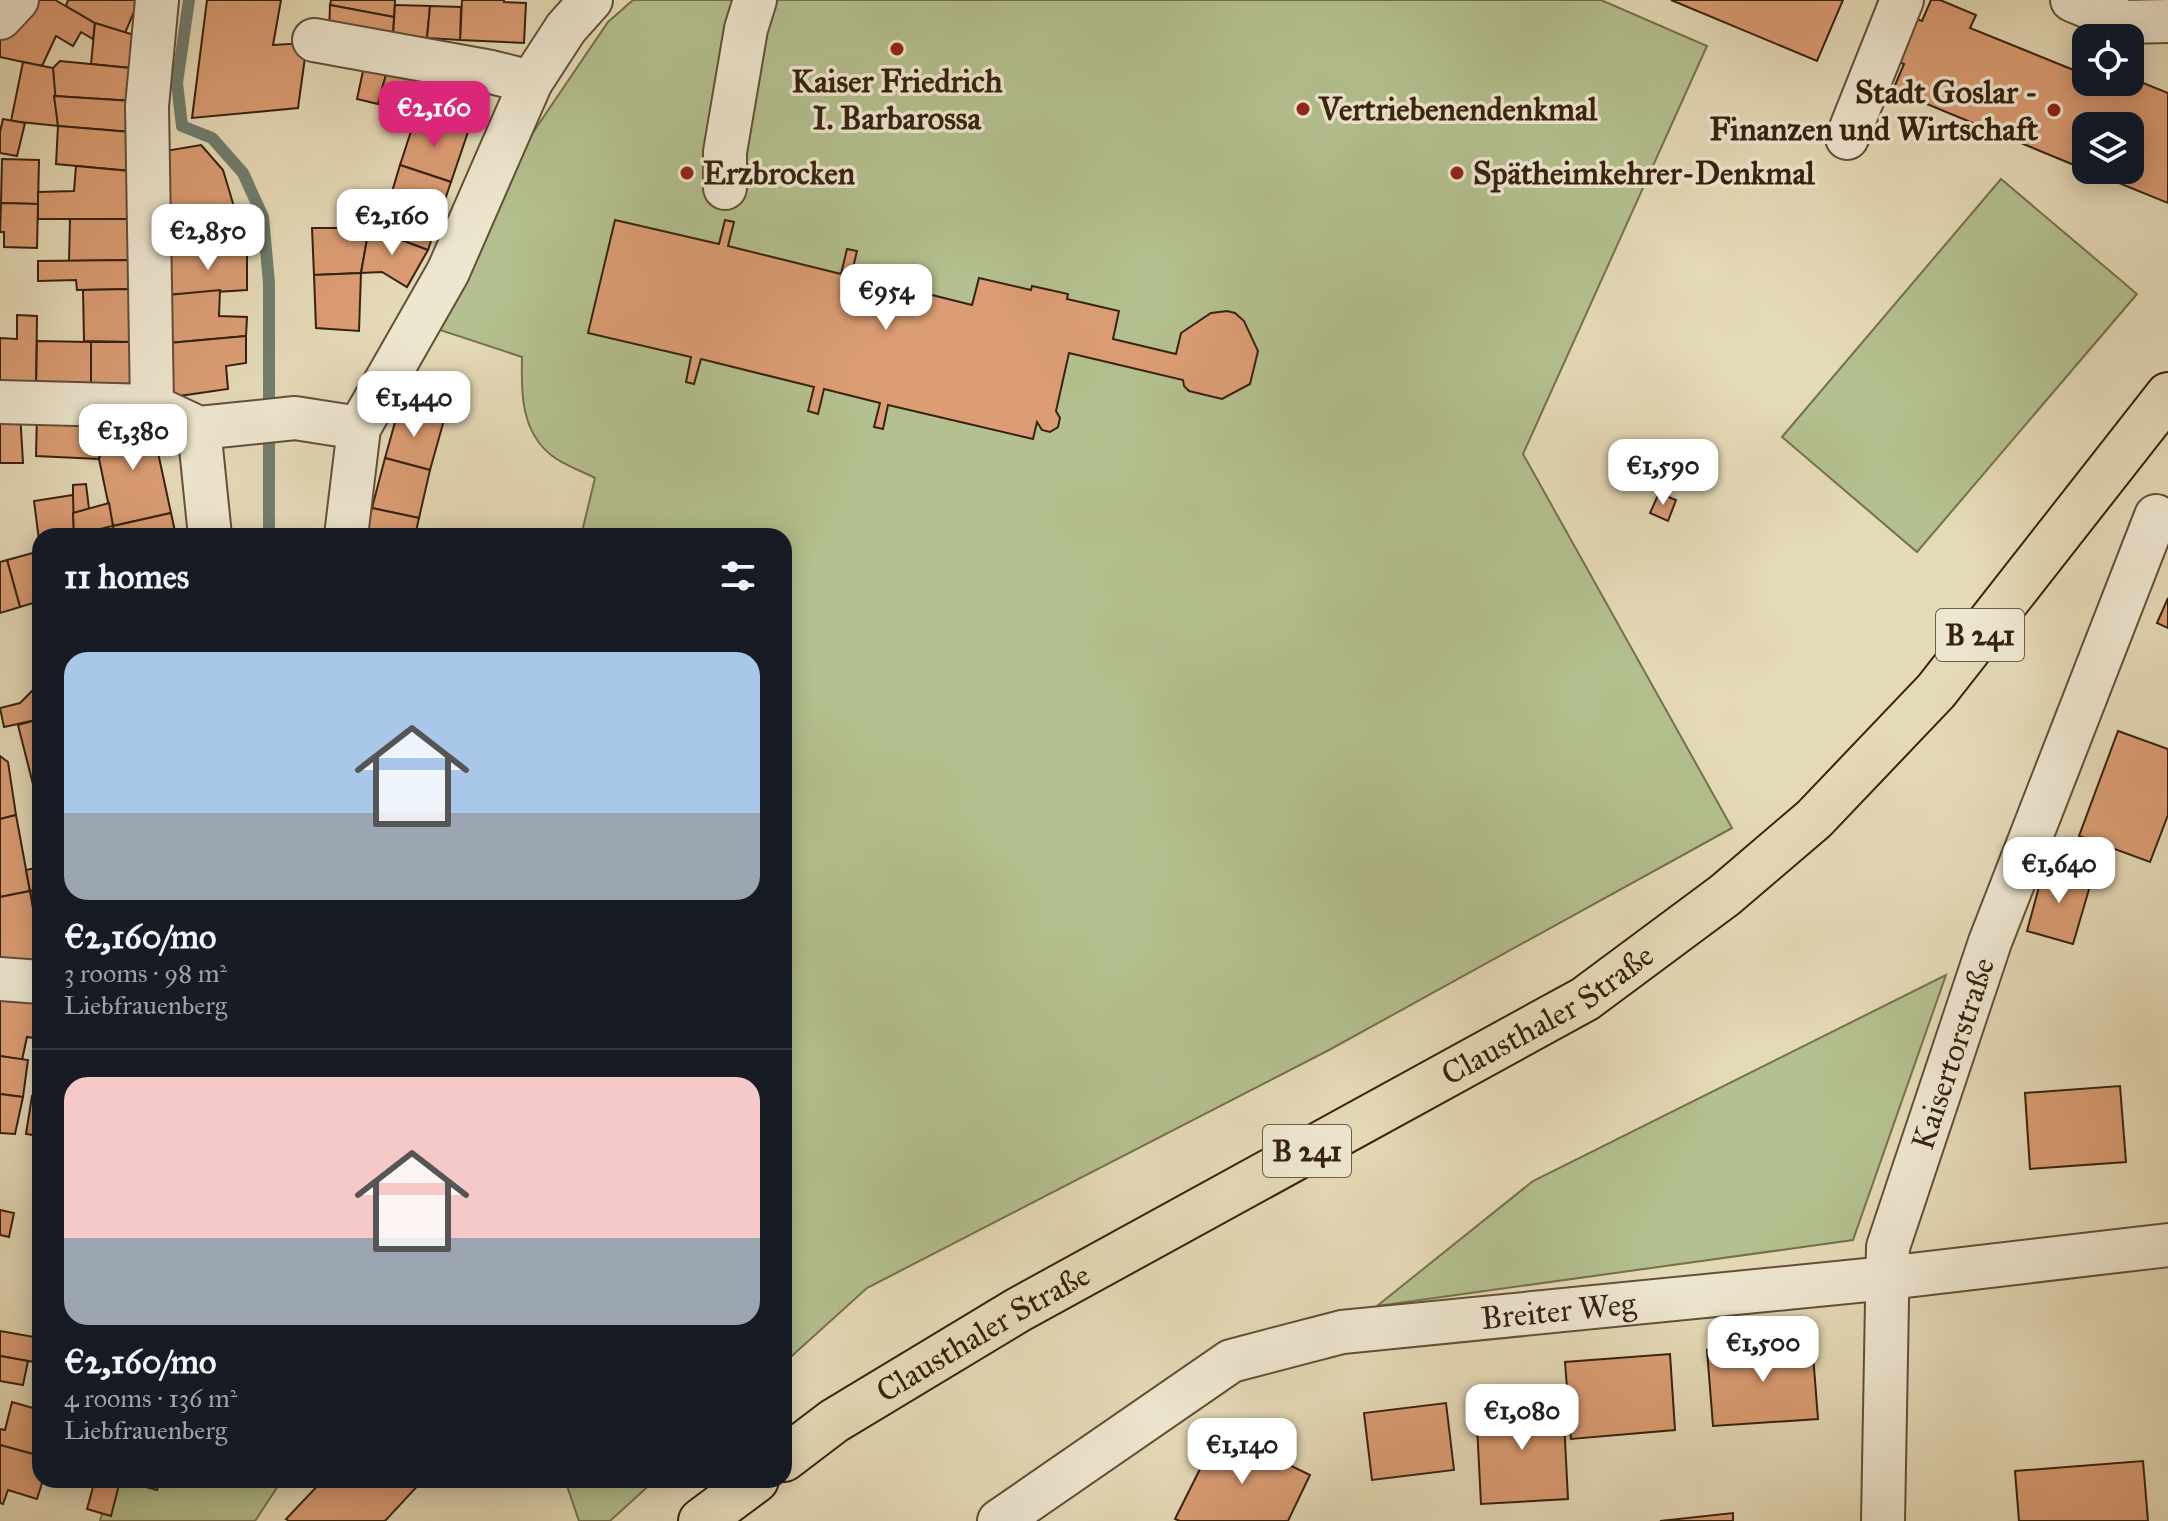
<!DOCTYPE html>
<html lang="en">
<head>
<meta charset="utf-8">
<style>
  body { margin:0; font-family:"IM FELL Great Primer",serif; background:#242831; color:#f1f3f6; height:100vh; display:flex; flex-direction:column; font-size:30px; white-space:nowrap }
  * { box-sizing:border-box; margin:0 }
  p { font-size:26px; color:#9ea1a6 }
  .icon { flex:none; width:44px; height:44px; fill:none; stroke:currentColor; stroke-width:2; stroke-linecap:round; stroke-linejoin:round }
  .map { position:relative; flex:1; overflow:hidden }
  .side { position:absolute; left:32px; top:528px; width:760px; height:960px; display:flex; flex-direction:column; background:#171b24; border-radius:24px; box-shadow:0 4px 20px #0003 }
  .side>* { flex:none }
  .tools { position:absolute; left:2072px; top:24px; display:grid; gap:16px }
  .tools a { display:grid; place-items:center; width:72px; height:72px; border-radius:16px; background:#171b24; box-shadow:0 4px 20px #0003; font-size:40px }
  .price { position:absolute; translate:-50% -68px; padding:0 18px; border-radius:16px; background:#fff; color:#222; font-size:26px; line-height:52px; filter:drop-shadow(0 2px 4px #0008) }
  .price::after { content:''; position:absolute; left:50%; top:48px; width:24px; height:18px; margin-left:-12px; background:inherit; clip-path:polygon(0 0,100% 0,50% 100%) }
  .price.on { background:#db2777; color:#fff }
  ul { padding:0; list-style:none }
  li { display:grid; align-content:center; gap:16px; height:424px; padding:0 32px }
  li+li { border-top:2px solid #363941 }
  li span { display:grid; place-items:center; height:248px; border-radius:24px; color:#555 }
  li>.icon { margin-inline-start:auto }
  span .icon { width:144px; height:144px; fill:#fffc; stroke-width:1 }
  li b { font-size:34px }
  h2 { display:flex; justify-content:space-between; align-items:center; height:96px; padding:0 32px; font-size:34px }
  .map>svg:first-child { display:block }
</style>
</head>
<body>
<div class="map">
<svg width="2168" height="1521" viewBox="0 0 2168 1521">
  <rect width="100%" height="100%" fill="#e5dab7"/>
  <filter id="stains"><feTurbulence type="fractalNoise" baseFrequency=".0025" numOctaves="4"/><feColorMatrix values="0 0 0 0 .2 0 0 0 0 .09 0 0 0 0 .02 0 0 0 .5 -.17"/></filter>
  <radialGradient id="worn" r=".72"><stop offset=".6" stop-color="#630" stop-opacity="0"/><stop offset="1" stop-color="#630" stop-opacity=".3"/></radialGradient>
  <!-- green -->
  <g fill="#b4c08f" stroke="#75714e" stroke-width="2">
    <path d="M633,0H1601L1707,46L1523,454L1732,828L1329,1050L867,1288L784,1363V536H581L595,478C582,471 563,465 551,455C521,431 521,392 522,357L434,328L532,134L608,22Z"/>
    <path d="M2001,179L2137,294L1917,552L1782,437Z"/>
    <path d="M1946,975L1853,1240L1377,1306L1533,1181Z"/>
    <path d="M112,1480H282L255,1521H100Z"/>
    <path d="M565,1480H655L610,1521H579Z"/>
  </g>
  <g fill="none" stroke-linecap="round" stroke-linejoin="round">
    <!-- stream -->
    <path stroke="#707e6f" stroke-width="12" d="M189,0L177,83L182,126L212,138L243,173L263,217L269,283V536"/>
  </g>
  <!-- building -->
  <g fill="#dc9d74" stroke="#36220e" stroke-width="2">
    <path d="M27,0H55L95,23L93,39L81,32L73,46L56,36L42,66L0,57V34Z"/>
    <path d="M68,0H139L125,33L95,23L66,6Z"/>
    <path d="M207,0H281L273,45L307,43L298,108L192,118Z"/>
    <path d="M331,0H395L394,17L330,5Z"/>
    <path d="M462,0H504V2L526,3L524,43L460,40Z"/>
    <path d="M1671,0H1843L1817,61Z"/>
    <path d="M1931,0H1940L1976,15L1970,28L2086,75V82H2102L2126,92L2131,78L2168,93V203L2087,170H2130V126H2086V170L1893,90L1904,64L1888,58L1906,15L1922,21Z"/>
    <path d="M330,5L394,17L393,36L329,34Z"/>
    <path d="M395,5L430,6L427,38L393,36Z"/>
    <path d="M430,6L461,7L460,40L427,38Z"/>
    <path d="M95,23L147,39L140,69L91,64Z"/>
    <path d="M366,57L390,61L378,104L357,99Z"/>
    <path d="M60,61L140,69L133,101L54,96L53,68Z"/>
    <path d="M390,61L485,86L468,132L412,115L416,101L381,92Z"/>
    <path d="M23,62L53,68L58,126L11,121Z"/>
    <path d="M54,96L133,101L131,132L58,126Z"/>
    <path d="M416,116L468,132L451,182L400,165Z"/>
    <path d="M3,119L25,123L17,156L0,153V132Z"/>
    <path d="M58,126L131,132L130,171L56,164Z"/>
    <path d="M201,145L223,170L247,250L169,254L165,151Z"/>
    <path d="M2,159L39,160L38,204L1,203Z"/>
    <path d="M400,165L451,182L428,250L380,232Z"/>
    <path d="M76,166L130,171L129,219H38V192L74,191Z"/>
    <path d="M1,203L38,204L37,248L4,247V232H0Z"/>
    <path d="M70,219H129L130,260L69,261Z"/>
    <path d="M615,220L719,244L725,220L734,222L728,246L841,274L847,249L857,251L851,276L907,289L913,265L922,267L916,291L972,305L979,278L1031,290L1032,286L1068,294L1067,299L1119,311L1113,339L1176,354L1181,333L1211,313L1227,311L1235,313L1244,321L1258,351L1250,384L1222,399L1189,391L1184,386L1183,380L1069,353L1056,411L1060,418L1058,427L1050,432L1042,430L1037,422L1033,439L888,405L883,429L874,427L880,403L824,389L818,414L808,411L814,387L701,359L694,384L686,382L691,357L588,333Z"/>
    <path d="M312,228H369L361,273L314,275Z"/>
    <path d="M369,228L428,250L407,287L382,272L361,273Z"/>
    <path d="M247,250V290L168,295L169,254Z"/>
    <path d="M130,260V289L77,290L76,280L38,281V261Z"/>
    <path d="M361,273L359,331L316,328L314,275Z"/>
    <path d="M130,289L135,342L84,341L83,290Z"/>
    <path d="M220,290L219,316L247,317L246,336L169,343L168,295Z"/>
    <path d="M17,315L37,316L36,391L0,387V338L17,339Z"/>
    <path d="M246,336V363L226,366L228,389L172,397L169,343Z"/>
    <path d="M37,341L91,342V395L36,391Z"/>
    <path d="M91,342H135L142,398L91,395Z"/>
    <path d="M399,408L444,420L430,470L385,458Z"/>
    <path d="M0,411L20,412L23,463H0Z"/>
    <path d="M37,413L112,417L99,459L36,456Z"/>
    <path d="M112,417L151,420L171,513L113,526L99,459Z"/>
    <path d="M385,458L430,470L419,518L372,508Z"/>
    <path d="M86,484L89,509L73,513V485Z"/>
    <path d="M1659,493L1676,500L1668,521L1650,513Z"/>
    <path d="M73,495L74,535L40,536L39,540L34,501Z"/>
    <path d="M109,503L113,526L74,535L73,513Z"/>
    <path d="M372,508L419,518L415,536H365Z"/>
    <path d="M171,513L176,536H115L113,526Z"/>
    <path d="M40,551V601L20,607L7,560Z"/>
    <path d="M7,560L20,607L0,613V562Z"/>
    <path d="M2168,598V628L2157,623Z"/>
    <path d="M40,687V719L4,727L0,708L20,703L35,688Z"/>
    <path d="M40,719V808H39L18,725Z"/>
    <path d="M2118,731L2168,749V815L2150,862L2079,836Z"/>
    <path d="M0,756L8,762L16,815L0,819Z"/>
    <path d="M16,815L30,891L0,897V819Z"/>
    <path d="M2045,865L2092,879L2073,944L2027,931Z"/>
    <path d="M40,867V890L30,891L26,870Z"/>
    <path d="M40,890V928L36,929L30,891Z"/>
    <path d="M30,891L40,950V975L0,971V897Z"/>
    <path d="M0,994L40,998V1039L27,1037L22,1060L0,1056Z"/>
    <path d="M0,1056L28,1060L23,1097L0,1094Z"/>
    <path d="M2120,1086L2126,1162L2030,1169L2025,1093Z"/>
    <path d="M0,1094L23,1097L15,1134L0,1133Z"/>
    <path d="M32,1096L40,1098V1136L26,1134Z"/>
    <path d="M0,1210L14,1213L9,1237L0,1235Z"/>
    <path d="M0,1331L40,1338V1363L0,1356Z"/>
    <path d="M1812,1342L1818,1419L1713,1426L1707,1350Z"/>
    <path d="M1670,1354L1675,1430L1571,1439L1565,1362Z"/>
    <path d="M0,1356L28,1361L23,1385L0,1381Z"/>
    <path d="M1563,1401L1568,1499L1481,1504L1476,1406Z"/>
    <path d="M12,1402L40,1410V1456L0,1445V1429L5,1430Z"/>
    <path d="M1446,1403L1454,1470L1372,1480L1364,1413Z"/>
    <path d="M1219,1431L1310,1475L1288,1521H1180L1175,1519Z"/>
    <path d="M0,1445L40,1456V1480H43L37,1499L8,1490L3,1504L0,1503Z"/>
    <path d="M2143,1461L2148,1521H2019L2015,1471Z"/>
    <path d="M95,1480L120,1481L111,1516L87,1509Z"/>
    <path d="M120,1480H160L157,1490Z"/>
    <path d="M323,1480H423L385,1521H289L286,1519Z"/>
    <path d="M1733,1513V1521H1660Z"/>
  </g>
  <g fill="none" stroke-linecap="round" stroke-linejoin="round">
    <!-- minor casing -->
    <g stroke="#625038" stroke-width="46">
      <g id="minor">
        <path d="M2072,0L2125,22L2168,21"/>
        <path d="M0,18L17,0"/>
        <path d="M314,40L491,72L531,82"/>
        <path d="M1847,138L1902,0"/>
        <path d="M725,188V152L746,29L755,0"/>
        <path d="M0,402L152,406L199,428L295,418L359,428"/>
        <path d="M152,406L147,106L157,0"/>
        <path d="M199,428L210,536"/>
        <path d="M346,536L359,428L448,272L531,82L566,28L591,0"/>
        <path d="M0,979L40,982"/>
        <path id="s1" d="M999,1521L1231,1361L1342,1332L1887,1278L2168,1245"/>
        <path id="s2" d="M1883,1521L1888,1247L1990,942L2156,516"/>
      </g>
    </g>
    <!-- major casing -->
    <g stroke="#36220e" stroke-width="48">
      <g id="major">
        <path id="s3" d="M784,1459L834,1421L1018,1310L1585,999L1725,895L1814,819L1936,691L2168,395"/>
        <path d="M701,1521L756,1480"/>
      </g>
    </g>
    <!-- minor -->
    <use href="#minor" stroke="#eee7d0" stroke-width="42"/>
    <!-- major -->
    <use href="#major" stroke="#e5dab7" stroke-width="44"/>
  </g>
  <!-- markers -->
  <g fill="#8f2418" stroke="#eee7d0" stroke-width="3">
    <circle cx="897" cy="49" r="8"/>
    <circle cx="1303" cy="109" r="8"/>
    <circle cx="2054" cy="110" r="8"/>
    <circle cx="687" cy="173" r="8"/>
    <circle cx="1457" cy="173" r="8"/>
  </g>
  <g text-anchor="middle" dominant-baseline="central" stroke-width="7" stroke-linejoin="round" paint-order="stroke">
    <!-- shield labels -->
    <g fill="#eee7d0" stroke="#6d5d48" stroke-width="2">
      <rect x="1936" y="609" width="88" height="52" rx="6"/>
      <rect x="1263" y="1125" width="88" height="52" rx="6"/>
    </g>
    <g font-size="30" font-weight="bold" fill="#36220e">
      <text x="1980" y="635">B 241</text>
      <text x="1307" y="1151">B 241</text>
    </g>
    <!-- poi labels -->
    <g font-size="32" font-weight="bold" fill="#36220e" stroke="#eee7d0" text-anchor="start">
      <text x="897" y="81" text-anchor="middle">Kaiser Friedrich<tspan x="897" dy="37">I. Barbarossa</tspan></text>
      <text x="2038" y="92" text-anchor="end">Stadt Goslar -<tspan x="2038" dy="37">Finanzen und Wirtschaft</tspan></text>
      <text x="1319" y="109">Vertriebenendenkmal</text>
      <text x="703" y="173">Erzbrocken</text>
      <text x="1473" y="173">Spätheimkehrer-Denkmal</text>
    </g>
    <!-- street labels -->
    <g font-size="32" fill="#36220e" stroke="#eee7d0">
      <text stroke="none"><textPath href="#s3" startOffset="884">Clausthaler Straße</textPath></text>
      <text stroke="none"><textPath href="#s2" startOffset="478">Kaisertorstraße</textPath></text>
      <text stroke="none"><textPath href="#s1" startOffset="614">Breiter Weg</textPath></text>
      <text stroke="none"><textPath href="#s3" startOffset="236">Clausthaler Straße</textPath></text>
    </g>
  </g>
  <rect width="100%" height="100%" filter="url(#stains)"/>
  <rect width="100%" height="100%" fill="url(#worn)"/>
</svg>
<div class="tools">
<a><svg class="icon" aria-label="locate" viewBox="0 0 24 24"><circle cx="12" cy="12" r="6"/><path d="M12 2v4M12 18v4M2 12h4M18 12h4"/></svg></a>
<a><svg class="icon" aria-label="layers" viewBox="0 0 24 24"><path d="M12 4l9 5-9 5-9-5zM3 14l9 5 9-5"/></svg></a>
</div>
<b class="price on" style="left:434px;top:149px">€2,160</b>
<b class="price" style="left:392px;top:257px">€2,160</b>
<b class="price" style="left:208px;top:272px">€2,850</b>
<b class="price" style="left:886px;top:332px">€954</b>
<b class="price" style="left:414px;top:439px">€1,440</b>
<b class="price" style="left:133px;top:472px">€1,380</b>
<b class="price" style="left:1663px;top:507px">€1,590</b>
<b class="price" style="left:2059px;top:905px">€1,640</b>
<b class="price" style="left:1763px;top:1384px">€1,500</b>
<b class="price" style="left:1522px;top:1452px">€1,080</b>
<b class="price" style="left:1242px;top:1486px">€1,140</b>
<section class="side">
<h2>11 homes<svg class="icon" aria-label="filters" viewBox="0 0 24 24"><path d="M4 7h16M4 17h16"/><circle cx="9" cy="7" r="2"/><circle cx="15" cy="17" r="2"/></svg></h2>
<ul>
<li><span style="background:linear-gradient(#a9c7e8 65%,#9aa5b1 0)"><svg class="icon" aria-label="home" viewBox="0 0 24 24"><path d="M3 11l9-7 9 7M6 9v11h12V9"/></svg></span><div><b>€2,160/mo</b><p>3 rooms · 98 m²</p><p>Liebfrauenberg</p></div></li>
<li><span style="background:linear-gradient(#f6c9c9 65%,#9aa5b1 0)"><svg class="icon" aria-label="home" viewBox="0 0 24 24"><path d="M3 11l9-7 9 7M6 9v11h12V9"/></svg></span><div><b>€2,160/mo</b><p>4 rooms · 136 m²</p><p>Liebfrauenberg</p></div></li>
</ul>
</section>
</div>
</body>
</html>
